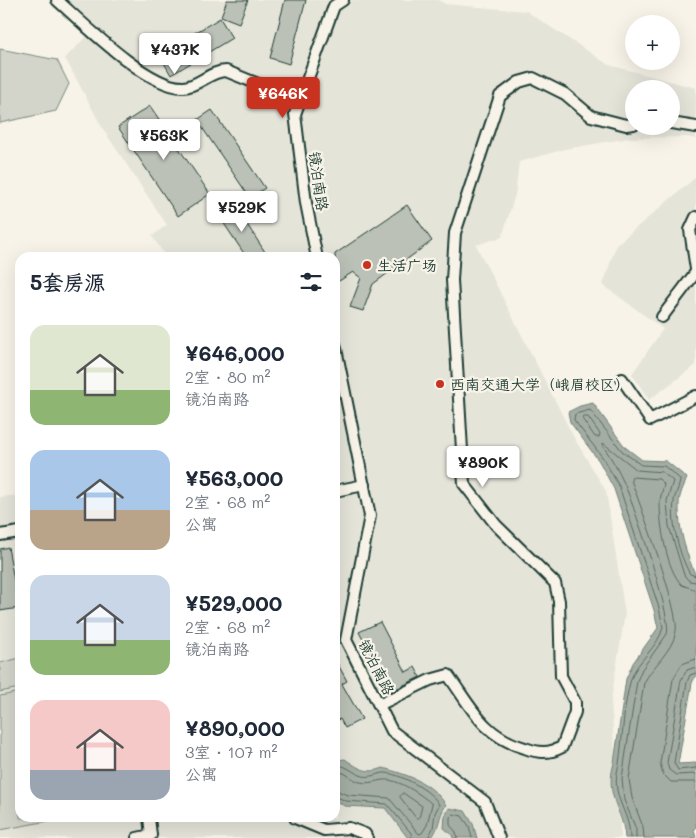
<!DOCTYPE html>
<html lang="zh">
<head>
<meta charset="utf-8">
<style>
  body { margin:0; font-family:Mali,"LXGW WenKai TC",sans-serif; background:#f6f6f7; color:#1f2937; height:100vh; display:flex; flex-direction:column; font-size:19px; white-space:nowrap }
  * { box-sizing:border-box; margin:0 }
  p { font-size:16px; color:#747a83 }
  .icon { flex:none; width:28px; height:28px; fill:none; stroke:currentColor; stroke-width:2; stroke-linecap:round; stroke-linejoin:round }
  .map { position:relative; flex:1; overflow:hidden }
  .panel { position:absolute; left:15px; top:252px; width:325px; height:570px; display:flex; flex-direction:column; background:#fff; border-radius:15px; box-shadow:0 5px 20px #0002 }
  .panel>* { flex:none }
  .tools { position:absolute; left:625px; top:15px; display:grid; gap:10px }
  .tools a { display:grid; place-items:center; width:55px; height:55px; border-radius:50%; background:#fff; box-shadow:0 5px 20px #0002; font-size:25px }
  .price { position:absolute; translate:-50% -42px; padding:0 11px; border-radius:5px; background:#fff; color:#222; font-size:16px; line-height:32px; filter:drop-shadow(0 1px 2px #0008) }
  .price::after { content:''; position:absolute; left:50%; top:30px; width:15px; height:11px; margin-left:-8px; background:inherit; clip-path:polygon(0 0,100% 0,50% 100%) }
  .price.selected { background:#c8321e; color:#fff }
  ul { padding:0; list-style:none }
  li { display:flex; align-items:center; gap:15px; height:125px; padding:0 15px }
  li span { display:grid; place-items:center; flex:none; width:140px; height:100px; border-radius:15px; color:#555 }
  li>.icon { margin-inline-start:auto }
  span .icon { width:60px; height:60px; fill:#fffc; stroke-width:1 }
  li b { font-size:21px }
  h2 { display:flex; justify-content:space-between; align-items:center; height:60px; padding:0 15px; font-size:21px }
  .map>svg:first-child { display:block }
</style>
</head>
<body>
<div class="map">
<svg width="696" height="838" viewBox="0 0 696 838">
  <rect width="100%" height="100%" fill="#f7f3e8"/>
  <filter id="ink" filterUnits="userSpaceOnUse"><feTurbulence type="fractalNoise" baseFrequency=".02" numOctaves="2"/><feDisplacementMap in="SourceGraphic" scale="10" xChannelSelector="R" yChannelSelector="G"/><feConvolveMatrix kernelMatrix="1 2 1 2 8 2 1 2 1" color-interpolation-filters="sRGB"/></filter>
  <g filter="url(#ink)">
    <!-- built -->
    <g fill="#e5e4d9" fill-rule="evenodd">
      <path d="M49,0H438L445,4L526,11L609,65L696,88V139L687,137L629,138L565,149L519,162L515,195L502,237L476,245L573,436L606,491L625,614L611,700L621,838H0V497L20,495V818H335V258L166,257L152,236L167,225L103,129L65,58L88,35ZM634,89H671V126H634Z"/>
      <path d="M696,177V365L649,400L632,374L663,329L603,285L616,245Z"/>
    </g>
    <!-- green -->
    <g fill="#d3d5ca" stroke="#79897f">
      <path d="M0,49L57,60L69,84L56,111L0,123Z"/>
      <path d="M20,658V688L0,692V663Z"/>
      <path d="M20,692V818H64L0,830V696Z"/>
    </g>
    <!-- water -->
    <g fill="#a4ada3" stroke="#6f8077">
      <path d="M593,403L625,447L642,460L666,461L687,478C684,486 679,495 679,504C678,528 686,554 696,576V675L692,683L678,764L696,763V828L694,830L696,838H625C623,809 604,797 614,763L626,679L633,663L658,628L654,610L614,489L599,461L570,422L568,412L580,406Z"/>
      <path d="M345,759C358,768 367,775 383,768C408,775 431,782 446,805C438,816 440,828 431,838H408L385,808L344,806L335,799V764L337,760Z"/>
      <path d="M449,808L465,811L473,824L477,838H453L452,835L444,828L445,816Z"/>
    </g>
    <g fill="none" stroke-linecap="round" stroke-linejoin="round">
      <!-- shore -->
      <g stroke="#546a60" stroke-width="1">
        <path d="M583,417H588L600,434L599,437H595L583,420Z"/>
        <path d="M696,659L682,664L673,679L660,763L663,774L671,782H696"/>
        <path d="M696,667L687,670L681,680L667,763L669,770L676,775L696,774"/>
        <path d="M696,673L690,675L687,682L674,763L678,770L696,768"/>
        <path d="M335,765C347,765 350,771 360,775C369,779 375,774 383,773C398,772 434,792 439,805L435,813L433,828L428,838"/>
        <path d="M335,771C346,771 350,779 360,782C369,784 375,781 383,780C397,778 422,795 432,804L427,825L422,833L419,834L389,798L348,795L335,790"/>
        <path d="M403,793L422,806L419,818H416L400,797Z"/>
        <path d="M335,796L346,801L387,804L411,833L412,838"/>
        <path d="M457,838L456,832L450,825V817L453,814L462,816L469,826L472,838"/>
        <path d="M630,838C630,809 609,798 619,764C623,737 623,706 631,679C637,660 659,647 663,627L659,608L619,486L603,458L574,420L575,414L590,410L622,451L641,465L664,466L680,479C680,486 675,494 674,501C671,523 679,555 690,574L696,576"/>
        <path d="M636,838V829L624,800L622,778L637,681L642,669L667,634C673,619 633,503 624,483C618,470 611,457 603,446V443L637,470L662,472L673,481L667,501L669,526L684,575L689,581L696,582"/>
        <path d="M644,838L643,827L632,798L629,779L644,683C652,666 673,651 676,631C680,612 640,504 631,480L632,477L659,479L664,484C663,490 660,496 660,503C660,525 666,569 682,585L696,590"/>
      </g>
    </g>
    <!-- building -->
    <g fill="#bbc1b6" stroke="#1f3d34">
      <path d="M227,0H248L239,23L221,16Z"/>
      <path d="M285,0H306L289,64L270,58Z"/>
      <path d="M220,18L232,38L171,75L159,54Z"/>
      <path d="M150,106L210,194L178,216L118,127Z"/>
      <path d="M212,110L265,188L250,198L197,120Z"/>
      <path d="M233,203L269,258H247L217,213Z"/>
      <path d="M407,205L432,241L373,284L363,311L350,307L361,278L353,272L339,281L335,275V254Z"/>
      <path d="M8,547L19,608L0,611V549Z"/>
      <path d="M380,622L406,672L415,667L420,677L390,692L359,632Z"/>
      <path d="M335,659L347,681L342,684L362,719L345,728L340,719L335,721Z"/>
    </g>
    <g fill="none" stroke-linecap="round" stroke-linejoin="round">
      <!-- minor casing -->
      <g stroke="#1f3d34" stroke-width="14">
        <g id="minor">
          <path d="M57,0C84,24 149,89 184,87C199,86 210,71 226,71L300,101"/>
          <path d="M671,123L696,127"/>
          <path d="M696,217L690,230L696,269"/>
          <path d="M317,258L306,203L295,114L334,6L343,0"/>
          <path d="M662,317L696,272"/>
          <path d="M335,344L370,516L346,640L392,731L485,802L499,838"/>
          <path d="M622,379L650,420L696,396"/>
          <path d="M335,491L364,485"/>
          <path d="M0,535L20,532"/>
          <path d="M379,705L430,680L448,675C472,708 483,736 525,748C538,753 549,754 562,747L575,712V702L561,676L559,601L555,583L496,525L464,484L452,280L455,233L500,96L519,82L533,78L565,94L591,116L626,125L634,124"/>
          <path d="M295,818L324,830L349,828L365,834L367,838"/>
          <path d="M137,838L151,835L149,818"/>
        </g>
      </g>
      <!-- minor -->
      <use href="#minor" stroke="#f7f3e8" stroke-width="10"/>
    </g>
  </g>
  <!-- markers -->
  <g fill="#c8321e" stroke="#f7f3e8" stroke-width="2">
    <circle cx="367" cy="265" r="5"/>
    <circle cx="440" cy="384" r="5"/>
  </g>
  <g text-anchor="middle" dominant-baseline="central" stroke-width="4.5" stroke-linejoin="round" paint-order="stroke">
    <!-- street labels -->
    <g font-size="15" fill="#1f3d34" stroke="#f7f3e8">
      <text transform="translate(319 181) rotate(82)">镜泊南路</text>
      <text transform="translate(377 667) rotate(63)">镜泊南路</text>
    </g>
    <!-- poi labels -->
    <g font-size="15" fill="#1f3d34" stroke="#f7f3e8" text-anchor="start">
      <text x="377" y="265">生活广场</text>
      <text x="450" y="384">西南交通大学（峨眉校区）</text>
    </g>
  </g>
</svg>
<div class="tools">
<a>+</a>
<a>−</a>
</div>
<b class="price" style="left:175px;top:75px">¥437K</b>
<b class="price selected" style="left:283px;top:119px">¥646K</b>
<b class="price" style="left:164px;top:161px">¥563K</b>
<b class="price" style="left:242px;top:233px">¥529K</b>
<b class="price" style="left:483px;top:488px">¥890K</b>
<section class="panel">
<h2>5套房源<svg class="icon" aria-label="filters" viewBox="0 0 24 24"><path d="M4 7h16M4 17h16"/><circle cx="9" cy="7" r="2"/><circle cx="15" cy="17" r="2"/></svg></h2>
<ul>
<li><span style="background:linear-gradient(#dfe7d0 65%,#8fb573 0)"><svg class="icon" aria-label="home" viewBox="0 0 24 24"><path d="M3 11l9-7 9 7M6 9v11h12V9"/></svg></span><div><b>¥646,000</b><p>2室 · 80 m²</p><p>镜泊南路</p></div></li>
<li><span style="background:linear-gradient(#a9c7e8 60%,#b9a48a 0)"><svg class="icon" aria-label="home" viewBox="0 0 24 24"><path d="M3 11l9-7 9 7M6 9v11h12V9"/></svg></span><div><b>¥563,000</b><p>2室 · 68 m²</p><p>公寓</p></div></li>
<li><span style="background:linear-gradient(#c9d6e8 65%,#8fb573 0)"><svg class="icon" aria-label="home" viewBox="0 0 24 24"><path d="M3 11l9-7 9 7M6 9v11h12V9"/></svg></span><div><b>¥529,000</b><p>2室 · 68 m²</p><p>镜泊南路</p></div></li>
<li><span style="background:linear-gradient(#f6c9c9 70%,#9aa5b1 0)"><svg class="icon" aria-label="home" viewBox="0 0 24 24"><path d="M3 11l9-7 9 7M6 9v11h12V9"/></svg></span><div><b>¥890,000</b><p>3室 · 107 m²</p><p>公寓</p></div></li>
</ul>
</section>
</div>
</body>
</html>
